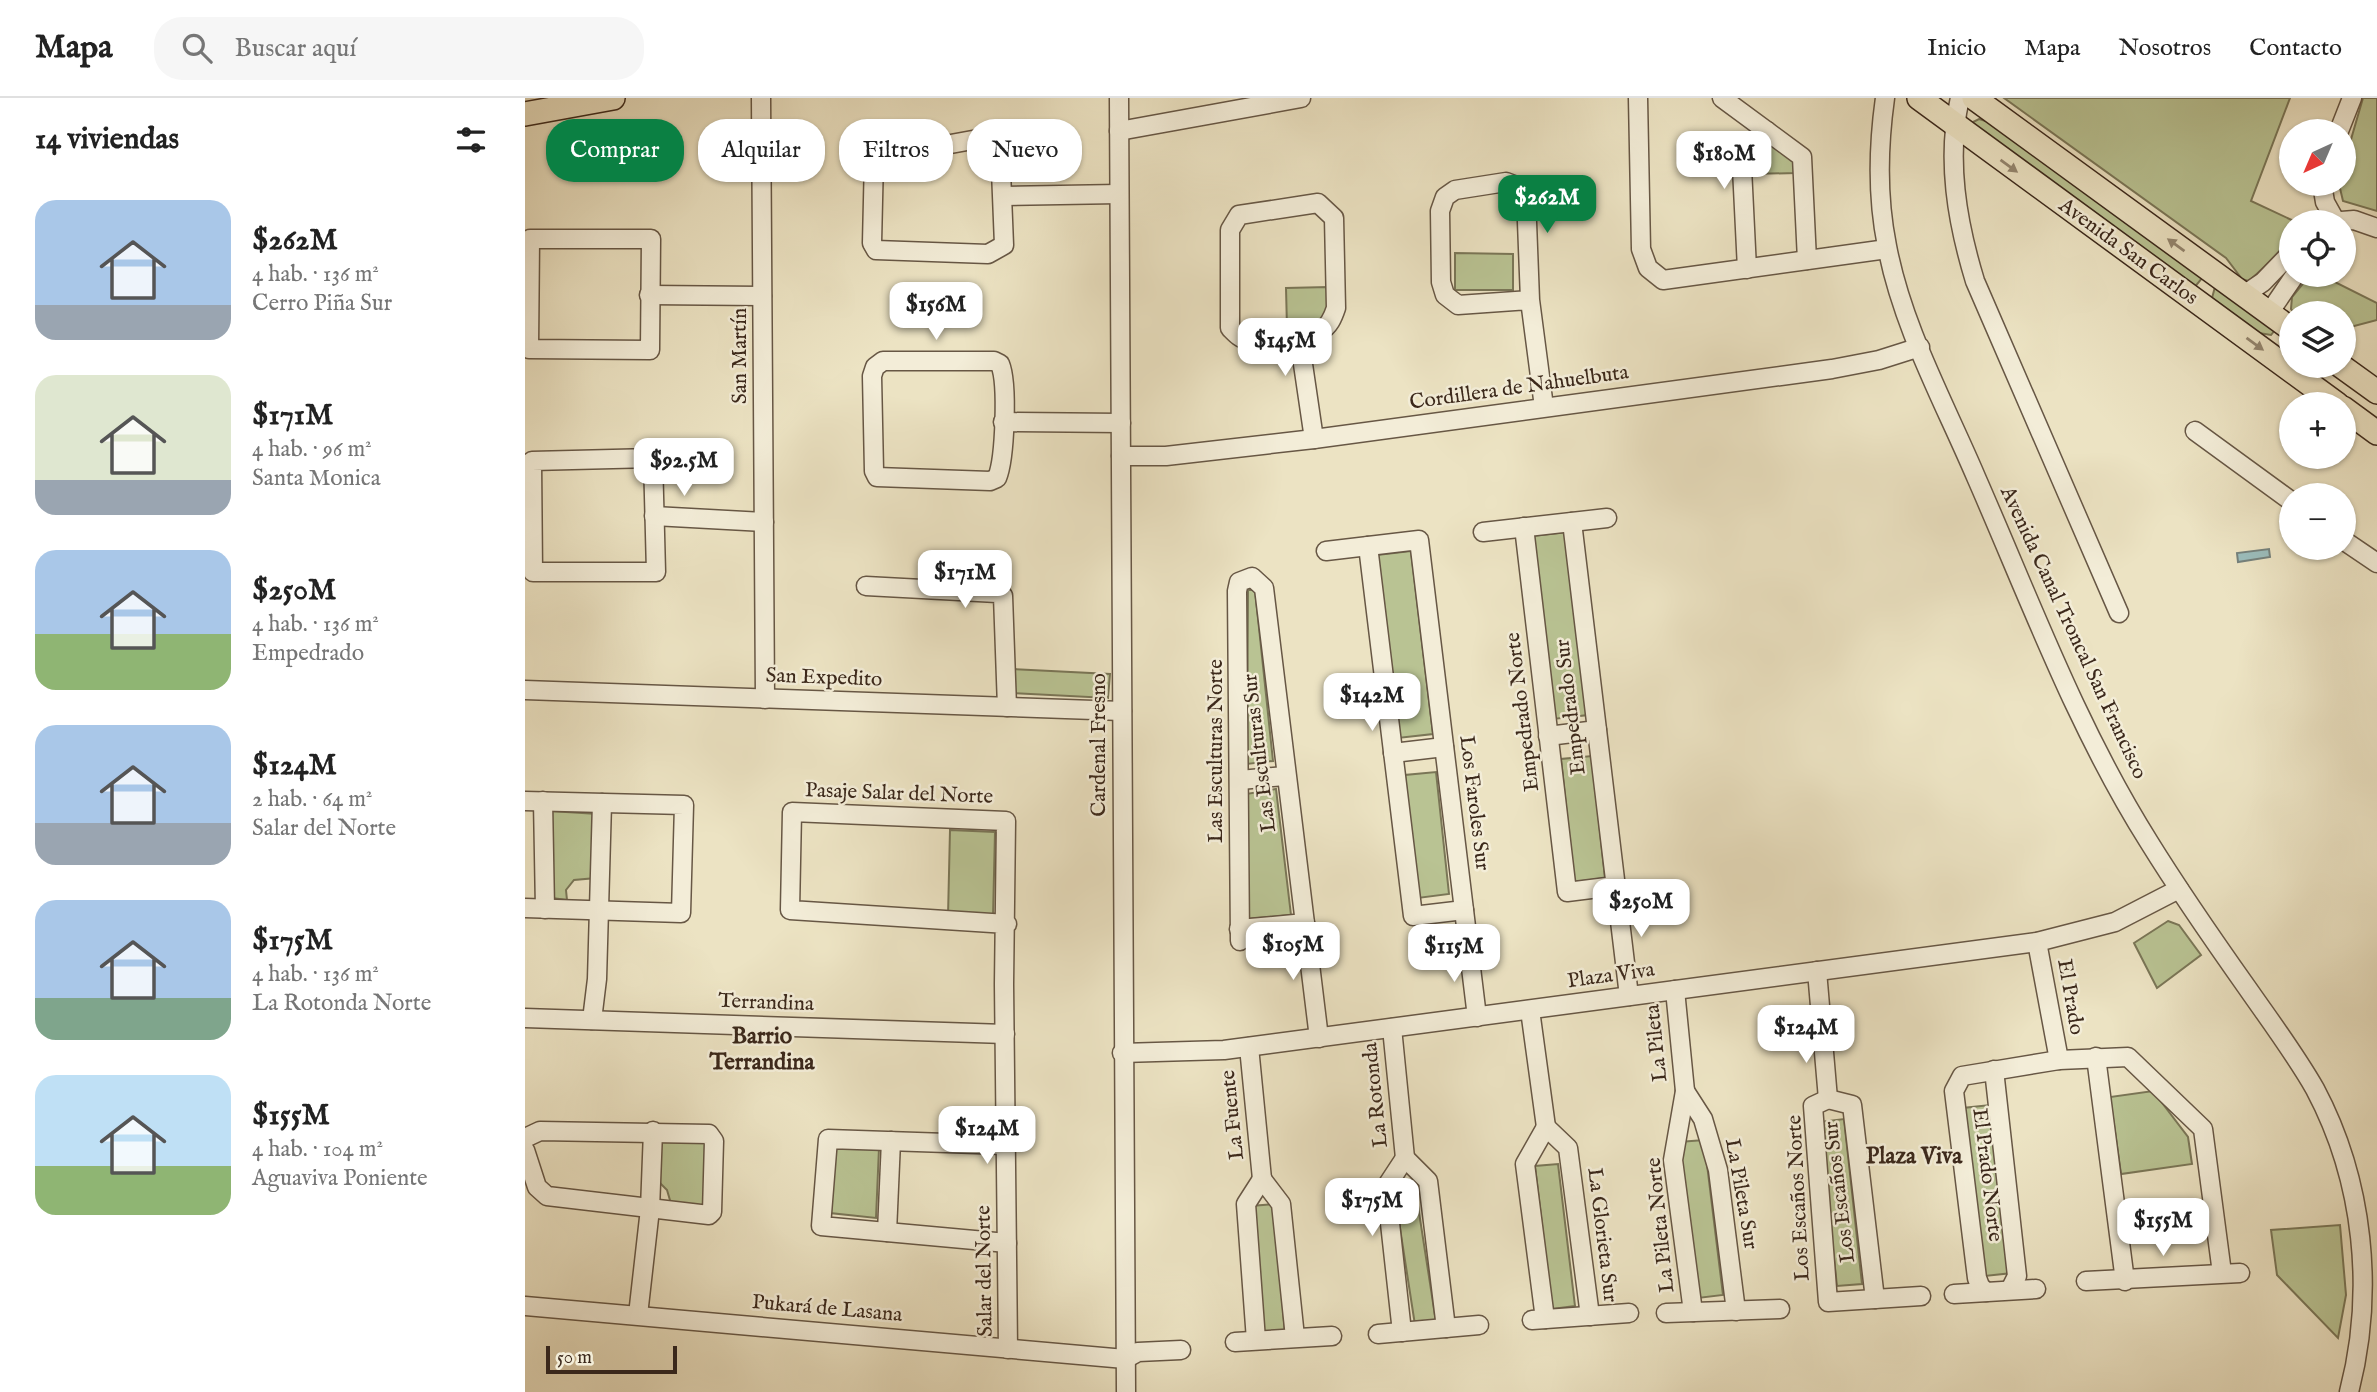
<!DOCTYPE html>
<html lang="es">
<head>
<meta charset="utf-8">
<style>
  body { margin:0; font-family:"IM FELL English",serif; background:#f6f6f6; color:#222; height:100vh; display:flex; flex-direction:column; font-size:26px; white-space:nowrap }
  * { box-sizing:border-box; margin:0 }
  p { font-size:23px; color:#767676 }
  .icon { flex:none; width:38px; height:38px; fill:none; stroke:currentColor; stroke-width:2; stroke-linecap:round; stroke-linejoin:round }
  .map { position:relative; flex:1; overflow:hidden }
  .sheet { display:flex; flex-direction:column; background:#fff; width:525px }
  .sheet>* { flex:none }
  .guide { position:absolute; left:21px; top:21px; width:665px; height:63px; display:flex; gap:14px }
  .needle { width:46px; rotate:224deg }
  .fabs { position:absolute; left:1754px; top:21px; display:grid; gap:14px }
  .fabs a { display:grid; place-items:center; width:77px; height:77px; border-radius:50%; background:#fff; box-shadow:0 2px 5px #0004; font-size:35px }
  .scale { position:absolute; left:21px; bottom:18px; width:131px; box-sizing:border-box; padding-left:7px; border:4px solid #3b281b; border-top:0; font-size:19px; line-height:24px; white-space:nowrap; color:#3b281b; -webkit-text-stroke:5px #f3edd8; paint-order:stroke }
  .price { position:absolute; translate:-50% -60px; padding:0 16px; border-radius:14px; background:#fff; color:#222; font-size:23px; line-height:46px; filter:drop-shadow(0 2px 4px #0008) }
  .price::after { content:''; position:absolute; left:50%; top:42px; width:21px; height:16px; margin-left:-10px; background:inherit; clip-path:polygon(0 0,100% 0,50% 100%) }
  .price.active { background:#0b8043; color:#fff }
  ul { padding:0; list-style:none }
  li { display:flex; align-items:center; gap:21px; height:175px; padding:0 35px }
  li span { display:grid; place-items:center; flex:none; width:196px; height:140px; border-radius:21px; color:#555 }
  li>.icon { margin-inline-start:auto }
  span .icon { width:84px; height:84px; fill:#fffc; stroke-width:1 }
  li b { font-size:30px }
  h2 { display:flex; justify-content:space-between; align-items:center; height:84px; padding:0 35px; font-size:30px }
  .pill { padding:0 24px; border-radius:28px; background:#fff; box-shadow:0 2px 5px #0004; font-size:24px; line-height:63px }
  .pill.active { background:#0b8043; color:#fff }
  header { display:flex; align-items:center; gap:42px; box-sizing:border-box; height:98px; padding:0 35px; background:#fff; border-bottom:2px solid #e0e0e0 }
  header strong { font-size:33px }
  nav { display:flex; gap:38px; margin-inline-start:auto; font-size:24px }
  .search { width:490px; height:63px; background:#f6f6f6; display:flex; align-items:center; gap:18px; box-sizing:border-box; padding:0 24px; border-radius:28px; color:#767676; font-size:26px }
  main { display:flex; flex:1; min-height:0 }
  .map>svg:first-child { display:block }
</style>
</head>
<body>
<header>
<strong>Mapa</strong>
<div class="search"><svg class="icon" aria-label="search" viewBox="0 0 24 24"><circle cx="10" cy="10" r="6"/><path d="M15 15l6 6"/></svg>Buscar aquí</div>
<nav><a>Inicio</a><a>Mapa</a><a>Nosotros</a><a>Contacto</a></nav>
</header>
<main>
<section class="sheet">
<h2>14 viviendas<svg class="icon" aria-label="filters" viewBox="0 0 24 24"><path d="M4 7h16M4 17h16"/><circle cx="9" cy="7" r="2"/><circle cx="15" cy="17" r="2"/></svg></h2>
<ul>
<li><span style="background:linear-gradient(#a9c7e8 75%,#9aa5b1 0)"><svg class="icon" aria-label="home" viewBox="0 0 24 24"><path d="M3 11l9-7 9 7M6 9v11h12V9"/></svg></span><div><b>$262M</b><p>4 hab. · 136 m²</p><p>Cerro Piña Sur</p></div></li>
<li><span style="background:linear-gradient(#dfe7d0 75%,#9aa5b1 0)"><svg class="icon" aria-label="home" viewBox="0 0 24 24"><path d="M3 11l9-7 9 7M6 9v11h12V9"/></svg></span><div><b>$171M</b><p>4 hab. · 96 m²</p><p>Santa Monica</p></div></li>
<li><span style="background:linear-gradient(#a9c7e8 60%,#8fb573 0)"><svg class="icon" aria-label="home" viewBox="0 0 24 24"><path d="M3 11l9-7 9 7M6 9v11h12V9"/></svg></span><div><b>$250M</b><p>4 hab. · 136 m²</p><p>Empedrado</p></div></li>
<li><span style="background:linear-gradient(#a9c7e8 70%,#9aa5b1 0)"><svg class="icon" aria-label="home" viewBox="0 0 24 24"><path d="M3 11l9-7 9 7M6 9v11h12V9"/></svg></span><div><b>$124M</b><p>2 hab. · 64 m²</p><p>Salar del Norte</p></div></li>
<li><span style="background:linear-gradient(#a9c7e8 70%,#7fa58c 0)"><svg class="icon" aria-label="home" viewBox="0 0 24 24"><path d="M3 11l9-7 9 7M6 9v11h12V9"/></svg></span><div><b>$175M</b><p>4 hab. · 136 m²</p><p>La Rotonda Norte</p></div></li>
<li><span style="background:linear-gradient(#bfe0f5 65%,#8fb573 0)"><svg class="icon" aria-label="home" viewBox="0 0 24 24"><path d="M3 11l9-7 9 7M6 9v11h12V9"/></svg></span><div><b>$155M</b><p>4 hab. · 104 m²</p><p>Aguaviva Poniente</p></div></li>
</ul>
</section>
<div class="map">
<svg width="1852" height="1294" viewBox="0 0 1852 1294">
  <rect width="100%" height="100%" fill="#ece3c3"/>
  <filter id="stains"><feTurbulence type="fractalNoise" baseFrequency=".00286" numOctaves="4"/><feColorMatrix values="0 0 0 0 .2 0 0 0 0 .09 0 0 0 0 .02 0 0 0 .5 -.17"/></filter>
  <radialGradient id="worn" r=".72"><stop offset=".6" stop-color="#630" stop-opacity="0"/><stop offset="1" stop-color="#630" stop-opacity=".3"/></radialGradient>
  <!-- green -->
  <g fill="#b9c393" stroke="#7a7657" stroke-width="2">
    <path d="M1479,0H1765L1726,103L1771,124H1766V140C1760,148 1729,180 1723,183L1717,181L1701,160Z"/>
    <path d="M1838,0H1852V113L1818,103L1814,86H1818V69Z"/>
    <path d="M1454,21L1464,24L1678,179L1669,190L1444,26Z"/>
    <path d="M1246,42L1271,62V75L1226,76Z"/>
    <path d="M930,155L988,156V192H930Z"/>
    <path d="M1785,177H1796L1852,205V222L1818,231V215H1769L1766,211L1767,199Z"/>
    <path d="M803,189L804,229L762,230L761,190Z"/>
    <path d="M1690,189L1750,232L1746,237L1734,235L1687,200Z"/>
    <path d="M1042,434L1063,617L1028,621L1007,438Z"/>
    <path d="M886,453L908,636L873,640L852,457Z"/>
    <path d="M723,492H730L748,663L722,666Z"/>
    <path d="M487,571L585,576L583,600L486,595Z"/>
    <path d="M1067,658L1080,780L1049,784L1036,661Z"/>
    <path d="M911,674L924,796L893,800L880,677Z"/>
    <path d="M751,691L766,817L722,821L721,696Z"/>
    <path d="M25,713L73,716L71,780L49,782L41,792L42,802L27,800Z"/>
    <path d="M425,732L470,734L468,819L423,818Z"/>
    <path d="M1643,823L1654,827L1676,857L1632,890L1609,845Z"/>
    <path d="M1628,993L1663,1039L1667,1066L1596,1076L1585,999Z"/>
    <path d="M1465,1007L1487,1175L1460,1178L1438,1010Z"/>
    <path d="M1319,1021L1337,1186L1312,1188L1294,1024Z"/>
    <path d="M135,1041L186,1044L184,1111L147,1109L142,1092L133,1083Z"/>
    <path d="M1179,1042L1198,1197L1173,1200L1154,1044Z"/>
    <path d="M308,1049L354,1050L351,1120L305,1115Z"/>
    <path d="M1033,1066L1050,1208L1027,1211L1010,1068Z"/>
    <path d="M889,1082L911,1224L890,1227L868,1085Z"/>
    <path d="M750,1106L760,1237L736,1239L726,1108Z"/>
    <path d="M1815,1127L1821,1197L1813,1240L1752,1177L1746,1132Z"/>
  </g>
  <!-- water -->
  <path fill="#9bbdbc" stroke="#75817c" stroke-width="2" d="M1744,451L1745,459L1713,464L1712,455Z"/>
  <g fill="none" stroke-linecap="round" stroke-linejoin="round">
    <!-- minor casing -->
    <g stroke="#675745" stroke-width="21">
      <g id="minor">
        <path d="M236,0L240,601"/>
        <path d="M594,0L601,1294"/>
        <path d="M1113,0L1116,151L1123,170L1138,182L1362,151"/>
        <path d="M1197,0L1277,59L1282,162"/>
        <path d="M1360,0C1353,50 1352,99 1362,148C1377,228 1419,304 1451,379C1505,502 1552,630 1624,744C1655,794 1689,843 1723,891C1746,924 1770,956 1790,991C1839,1083 1850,1194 1824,1294"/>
        <path d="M1435,0C1421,61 1432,124 1450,183L1594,515"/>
        <path d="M594,33L776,0"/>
        <path d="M1814,33L1827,0"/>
        <path d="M464,39L471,40L475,48L479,147L463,156L351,152L347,145L349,60Z"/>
        <path d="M1797,86L1800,104L1810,122"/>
        <path d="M478,98L594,96"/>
        <path d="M793,105L809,120L811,210C808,219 804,229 795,233C781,240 739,245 723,242C715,241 710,235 705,230V132L714,117Z"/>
        <path d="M1804,124L1829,122L1852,130"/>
        <path d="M5,141H126L125,252L4,251Z"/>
        <path d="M1222,171L1217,70L1242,33"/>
        <path d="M124,197L237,198"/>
        <path d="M1719,197L1738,184L1766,155"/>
        <path d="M1005,202L933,207L920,197L916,184L915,113L920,99L930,92L981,84L994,89L1001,98L1005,202L1019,309"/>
        <path d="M1744,215L1770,177"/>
        <path d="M774,239L789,341"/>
        <path d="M358,263H469L475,266C483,285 480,361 472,380L465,383L352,379L349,373L347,278L350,269Z"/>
        <path d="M478,324L596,325"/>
        <path d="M1670,333L1766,403"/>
        <path d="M596,358H641L789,341L1307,271L1354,262L1395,249"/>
        <path d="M128,360L131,474H8L7,363Z"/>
        <path d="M129,418L239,424"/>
        <path d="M1047,424L1104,898"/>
        <path d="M999,429L1042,794L1090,788"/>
        <path d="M958,434L1082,420"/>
        <path d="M1818,442L1852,465"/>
        <path d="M843,448L888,818L939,812"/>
        <path d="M801,453L894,442L952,919"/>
        <path d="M341,488L472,495L478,498L482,609"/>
        <path d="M0,592L597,613"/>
        <path d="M1023,638L1072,632"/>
        <path d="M868,655L919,649"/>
        <path d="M715,682L760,678"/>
        <path d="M0,703L159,707L156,815L0,810"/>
        <path d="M18,703L20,811"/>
        <path d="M482,826L265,812L267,714L481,723L479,886L483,1251"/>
        <path d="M714,831L780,825"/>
        <path d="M715,843L712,493L714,484L727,479L739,490L794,940"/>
        <path d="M1512,844L1534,962"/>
        <path d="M1292,873L1303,1001"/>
        <path d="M1150,892L1160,993L1148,1062L1168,1214"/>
        <path d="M1005,912L1021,1029"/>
        <path d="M0,920L480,936"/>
        <path d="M67,922L72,881L77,705"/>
        <path d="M867,930L880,1060"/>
        <path d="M724,949L737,1081"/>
        <path d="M597,955L699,952L1512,844L1590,824L1654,791"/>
        <path d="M1571,959L1600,1183"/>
        <path d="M1469,972L1492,1178L1485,1192"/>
        <path d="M1160,993L1178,1021L1193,1072L1211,1213"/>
        <path d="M1303,1001L1288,1008L1303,1204L1396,1198"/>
        <path d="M1303,1001L1327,1007L1350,1201"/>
        <path d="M1021,1029L1043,1050L1065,1218"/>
        <path d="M0,1040L15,1033L184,1036L189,1043L187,1114L184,1117L22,1098L12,1089L0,1052"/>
        <path d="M481,1047L303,1041L296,1128L482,1145"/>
        <path d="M880,1060L903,1083L921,1230"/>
        <path d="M737,1081L756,1106L770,1239"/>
        <path d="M362,1134L366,1043"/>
        <path d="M1561,1183L1715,1175"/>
        <path d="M1461,1194L1455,1188L1452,1180L1429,993L1437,978L1534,962L1603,959L1678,1031L1697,1175"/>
        <path d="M1429,1196L1511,1191"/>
        <path d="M0,1208L600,1261L613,1254L656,1252"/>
        <path d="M1141,1215L1255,1211"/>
        <path d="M113,1217L125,1111L128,1033"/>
        <path d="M1020,1221L1000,1066L1021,1029"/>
        <path d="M1007,1222L1104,1215"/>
        <path d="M877,1234L861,1089L880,1060"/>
        <path d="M853,1236L954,1227"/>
        <path d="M731,1242L721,1106L737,1081"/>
        <path d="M710,1244L807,1238"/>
      </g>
    </g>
    <!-- major casing -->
    <g stroke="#3b281b" stroke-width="26">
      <g id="major">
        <path d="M1394,0L1812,306"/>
        <path d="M1449,0L1766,231"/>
        <path d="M0,16L88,0"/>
        <path d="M1816,268L1852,294"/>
        <path d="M1818,310L1852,335"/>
      </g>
    </g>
    <!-- minor -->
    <use href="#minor" stroke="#f3edd8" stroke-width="18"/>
    <!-- major -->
    <use href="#major" stroke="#ece3c3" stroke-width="23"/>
  </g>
  <!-- one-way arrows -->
  <defs><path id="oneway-solid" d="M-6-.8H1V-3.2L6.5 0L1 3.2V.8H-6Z" transform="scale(1.75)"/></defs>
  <g fill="#94866f">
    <use href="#oneway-solid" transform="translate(1484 68) rotate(36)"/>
    <use href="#oneway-solid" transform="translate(1651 147) rotate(-144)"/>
    <use href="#oneway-solid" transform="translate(1730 246) rotate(36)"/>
  </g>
  <g text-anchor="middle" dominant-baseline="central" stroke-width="5" stroke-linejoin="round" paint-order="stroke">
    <!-- street labels -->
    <g font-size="21" fill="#3b281b" stroke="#f3edd8">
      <text transform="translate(1603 154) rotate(36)">Avenida San Carlos</text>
      <text transform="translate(215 258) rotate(-90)">San Martín</text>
      <text transform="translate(994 290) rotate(-8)">Cordillera de Nahuelbuta</text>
      <text transform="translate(1548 535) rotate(65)">Avenida Canal Troncal San Francisco</text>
      <text transform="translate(299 580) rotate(2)">San Expedito</text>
      <text transform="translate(1046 609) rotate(-97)">Empedrado Sur</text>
      <text transform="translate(998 614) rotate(-97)">Empedrado Norte</text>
      <text transform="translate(574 647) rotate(-90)">Cardenal Fresno</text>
      <text transform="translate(691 653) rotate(-90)">Las Esculturas Norte</text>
      <text transform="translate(735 655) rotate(-97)">Las Esculturas Sur</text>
      <text transform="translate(374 696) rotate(2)">Pasaje Salar del Norte</text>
      <text transform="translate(949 705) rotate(83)">Los Faroles Sur</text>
      <text transform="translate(1086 878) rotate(-8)">Plaza Viva</text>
      <text transform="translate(1545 899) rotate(80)">El Prado</text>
      <text transform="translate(241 905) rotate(2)">Terrandina</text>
      <text transform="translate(1132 945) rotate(-96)">La Pileta</text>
      <text transform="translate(851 997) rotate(-96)">La Rotonda</text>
      <text transform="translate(708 1017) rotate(-96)">La Fuente</text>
      <text transform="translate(1462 1077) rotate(83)">El Prado Norte</text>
      <text transform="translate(1315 1094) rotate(-97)">Los Escaños Sur</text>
      <text transform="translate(1216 1096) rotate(80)">La Pileta Sur</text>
      <text transform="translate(1274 1100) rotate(-93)">Los Escaños Norte</text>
      <text transform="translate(1136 1127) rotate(-96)">La Pileta Norte</text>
      <text transform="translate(1077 1137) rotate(83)">La Glorieta Sur</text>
      <text transform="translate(460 1173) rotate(-91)">Salar del Norte</text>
      <text transform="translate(302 1211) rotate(5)">Pukará de Lasana</text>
    </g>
    <!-- neighbourhood labels -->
    <g font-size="23" font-weight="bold" fill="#3b281b" stroke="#f3edd8">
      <text x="237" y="938">Barrio<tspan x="237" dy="26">Terrandina</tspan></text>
      <text x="1389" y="1058">Plaza Viva</text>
    </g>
  </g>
  <rect width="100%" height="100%" filter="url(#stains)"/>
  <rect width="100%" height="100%" fill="url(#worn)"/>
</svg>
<div class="fabs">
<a><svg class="needle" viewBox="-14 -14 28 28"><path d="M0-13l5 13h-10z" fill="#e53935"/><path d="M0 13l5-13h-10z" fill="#767676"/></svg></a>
<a><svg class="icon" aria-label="locate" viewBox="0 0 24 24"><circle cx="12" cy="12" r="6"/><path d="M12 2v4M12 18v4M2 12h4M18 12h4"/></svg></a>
<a><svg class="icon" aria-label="layers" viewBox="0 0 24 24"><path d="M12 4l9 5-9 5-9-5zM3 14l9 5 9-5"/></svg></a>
<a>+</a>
<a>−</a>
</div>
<div class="scale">50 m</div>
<b class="price" style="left:1199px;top:93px">$180M</b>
<b class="price active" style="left:1022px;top:137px">$262M</b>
<b class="price" style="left:411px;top:244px">$156M</b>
<b class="price" style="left:760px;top:280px">$145M</b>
<b class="price" style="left:159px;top:400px">$92.5M</b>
<b class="price" style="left:440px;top:512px">$171M</b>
<b class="price" style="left:847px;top:635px">$142M</b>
<b class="price" style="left:1116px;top:841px">$250M</b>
<b class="price" style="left:768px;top:884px">$105M</b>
<b class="price" style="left:929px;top:886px">$115M</b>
<b class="price" style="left:1281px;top:967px">$124M</b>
<b class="price" style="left:462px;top:1068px">$124M</b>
<b class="price" style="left:847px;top:1140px">$175M</b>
<b class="price" style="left:1638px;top:1160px">$155M</b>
<div class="guide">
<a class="pill active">Comprar</a>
<a class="pill">Alquilar</a>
<a class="pill">Filtros</a>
<a class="pill">Nuevo</a>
</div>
</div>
</main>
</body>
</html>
